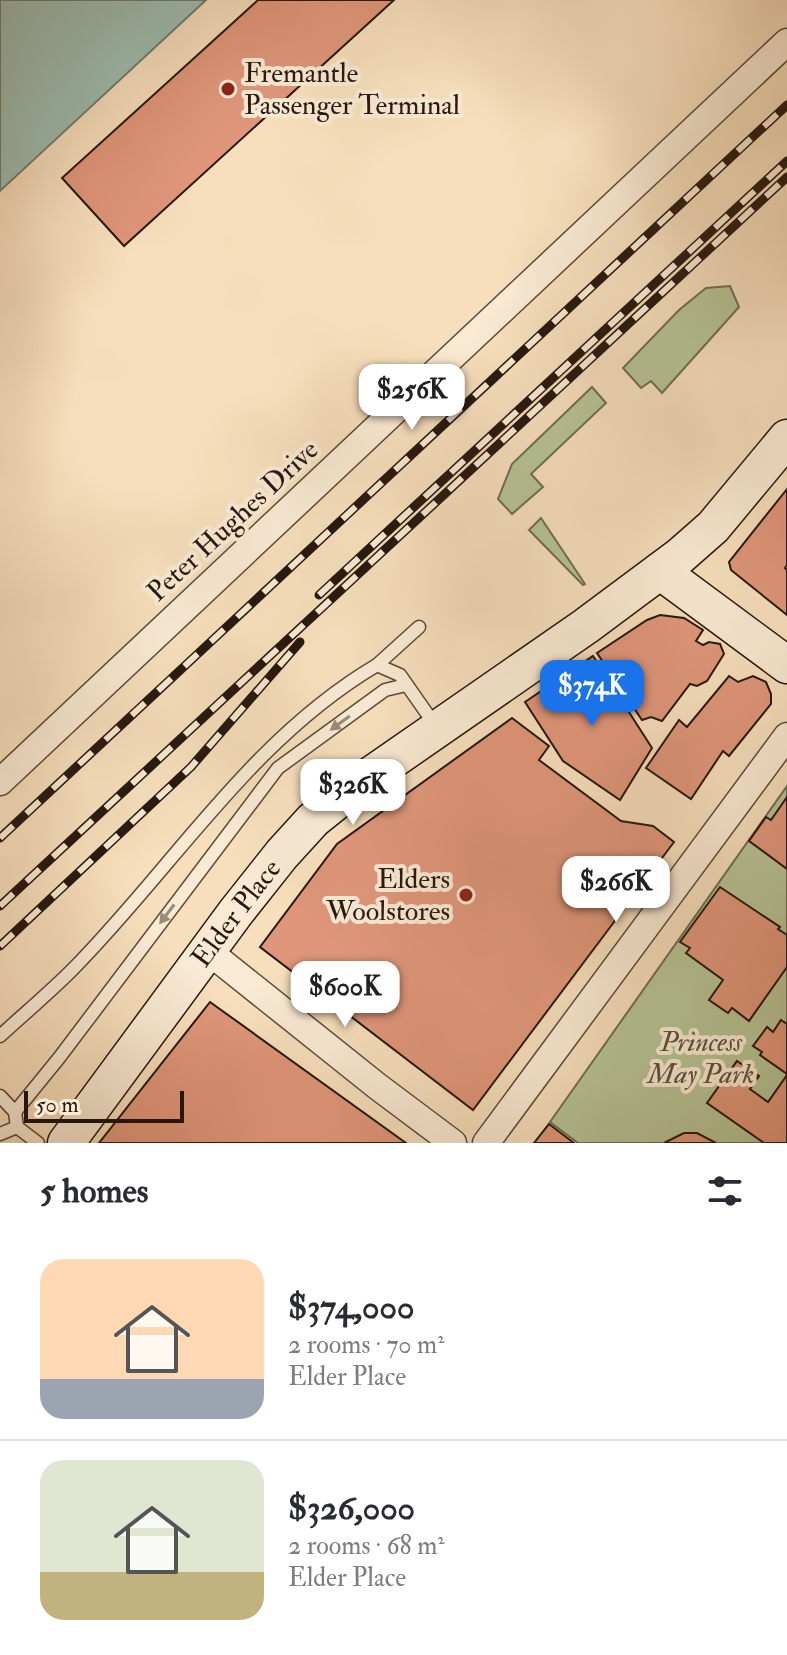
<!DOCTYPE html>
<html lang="en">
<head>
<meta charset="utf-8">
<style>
  body { margin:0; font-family:"IM FELL Double Pica",serif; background:#f2f2f3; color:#2b2b33; height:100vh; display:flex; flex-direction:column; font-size:30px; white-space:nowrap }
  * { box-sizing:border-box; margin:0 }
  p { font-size:26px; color:#7c7c81 }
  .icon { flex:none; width:44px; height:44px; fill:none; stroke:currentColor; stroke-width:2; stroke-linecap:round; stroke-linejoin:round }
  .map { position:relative; height:1143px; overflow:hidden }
  .panel { display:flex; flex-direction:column; background:#fff; flex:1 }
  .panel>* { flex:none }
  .scale { position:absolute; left:24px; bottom:20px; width:160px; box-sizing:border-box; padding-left:8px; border:4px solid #27170e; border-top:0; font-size:22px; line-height:28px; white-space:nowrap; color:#27170e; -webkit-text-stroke:6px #faead4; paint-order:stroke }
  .price { position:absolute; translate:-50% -68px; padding:0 18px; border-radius:16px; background:#fff; color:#222; font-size:26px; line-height:52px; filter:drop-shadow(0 2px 4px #0008) }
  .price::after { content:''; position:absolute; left:50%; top:48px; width:24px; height:18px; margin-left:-12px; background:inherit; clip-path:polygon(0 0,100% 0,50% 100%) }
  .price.active { background:#1a73e8; color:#fff }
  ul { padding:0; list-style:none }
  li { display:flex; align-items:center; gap:24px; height:200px; padding:0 40px }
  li+li { border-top:2px solid #e1e1e2 }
  li span { display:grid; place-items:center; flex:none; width:224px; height:160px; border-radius:24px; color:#555 }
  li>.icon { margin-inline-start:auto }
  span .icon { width:96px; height:96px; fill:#fffc; stroke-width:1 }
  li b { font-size:34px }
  h2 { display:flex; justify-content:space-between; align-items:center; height:96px; padding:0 40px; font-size:34px }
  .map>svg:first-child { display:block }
</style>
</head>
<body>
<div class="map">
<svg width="787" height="1143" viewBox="0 0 787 1143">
  <rect width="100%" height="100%" fill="#f7dfbd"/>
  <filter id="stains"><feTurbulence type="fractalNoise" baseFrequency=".0025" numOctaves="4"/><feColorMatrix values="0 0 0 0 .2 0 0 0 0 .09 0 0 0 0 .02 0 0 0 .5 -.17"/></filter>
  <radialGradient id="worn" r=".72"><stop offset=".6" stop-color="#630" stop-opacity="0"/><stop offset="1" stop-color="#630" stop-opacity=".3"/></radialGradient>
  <!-- green -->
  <g fill="#b6c396" stroke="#6e6d52" stroke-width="2">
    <path d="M730,286L739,307L662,393L651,381L641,388L623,368L679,310L706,288Z"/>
    <path d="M592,387L606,403L531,474L543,487L512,514L498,499L512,464Z"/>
    <path d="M541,518L585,584L583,585L529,530Z"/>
    <path d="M787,786V1143H578L550,1122Z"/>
  </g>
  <!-- water -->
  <path fill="#9dbdb1" stroke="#6e7b70" stroke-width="2" d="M0,0H206L0,191Z"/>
  <!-- building -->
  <g fill="#df967a" stroke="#27170e" stroke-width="2">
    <path d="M258,0H394L124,246L62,178Z"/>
    <path d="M787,489V565L785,568L787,570V615L731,570L729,562Z"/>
    <path d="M660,615L684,618L703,630L696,641L703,645L709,642L720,644L724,654L707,681L697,686L690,684L662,721L651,717L642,720L597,653L647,620Z"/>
    <path d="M593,656L652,748L620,800L563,761L525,702Z"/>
    <path d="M729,676L738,682L753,676L766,682L771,694V704L729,756L723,751L691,799L646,768L679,720L687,727Z"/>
    <path d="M512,718L549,746L539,760L621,821L653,826L674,842L473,1110L260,947L337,844Z"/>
    <path d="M787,797V869L749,841L766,817L771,820Z"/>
    <path d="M720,887L780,927L778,929L787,935V967L749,1021L732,1008L728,1013L709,1000L723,980L686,953L690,948L680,942Z"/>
    <path d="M210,1002L406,1143H99Z"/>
    <path d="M781,1020L787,1024V1074L760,1055L762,1052L753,1046L767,1027L773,1032Z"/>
    <path d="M737,1061L759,1076L750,1089L768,1102L787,1075V1143H764L707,1103Z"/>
    <path d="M549,1124L574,1143H534Z"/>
    <path d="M684,1133H697L716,1143H664Z"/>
  </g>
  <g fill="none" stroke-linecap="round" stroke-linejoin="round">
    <!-- lane casing -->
    <g stroke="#5b493a" stroke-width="15">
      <g id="lane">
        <path d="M377,665L419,627"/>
        <path d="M0,1036C24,1014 49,993 72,970C173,868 250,740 377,665L400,675L435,725"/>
        <path d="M0,1096L15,1112L17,1127L38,1143"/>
        <path d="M15,1112L59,1058L278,768L385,690L406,685"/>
        <path d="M0,1134L17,1127"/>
      </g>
    </g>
    <!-- street casing -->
    <g stroke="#5b493a" stroke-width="29">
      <g id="street">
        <path d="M0,782L787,42"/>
        <path d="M208,951L377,1086L453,1143"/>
        <path d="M486,1143L787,736"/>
      </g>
    </g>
    <!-- secondary casing -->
    <g stroke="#27170e" stroke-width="39">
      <g id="secondary">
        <path d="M660,571L787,665"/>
        <path id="s1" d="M66,1143L236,912L282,854L313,820L358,784L586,626L680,556L713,527L787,438"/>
      </g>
    </g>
    <!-- lane -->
    <use href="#lane" stroke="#faead4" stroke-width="12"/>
    <!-- street -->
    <use href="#street" stroke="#faead4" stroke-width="26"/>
    <!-- secondary -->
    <use href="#secondary" stroke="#faead4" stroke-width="36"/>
    <!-- rail casing -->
    <g stroke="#27170e" stroke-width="9">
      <g id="rail">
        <path d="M319,595L787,161"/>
        <path d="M0,838L787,105"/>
        <path d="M0,906L787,177"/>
        <path d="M0,946L191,767L300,642"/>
      </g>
    </g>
    <!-- rail -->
    <use href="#rail" stroke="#faead4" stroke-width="6" stroke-dasharray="18" stroke-linecap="butt"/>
  </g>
  <!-- one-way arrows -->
  <defs><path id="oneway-solid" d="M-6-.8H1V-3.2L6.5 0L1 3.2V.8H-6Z" transform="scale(2)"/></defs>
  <g fill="#9b8b7b">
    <use href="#oneway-solid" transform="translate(340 723) rotate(144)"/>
    <use href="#oneway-solid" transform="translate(167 914) rotate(127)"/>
  </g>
  <!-- markers -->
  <g fill="#8f2418" stroke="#faead4" stroke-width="3">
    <circle cx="228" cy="89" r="8"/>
    <circle cx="466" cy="895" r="8"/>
  </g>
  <g text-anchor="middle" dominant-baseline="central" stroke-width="8" stroke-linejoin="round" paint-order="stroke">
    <!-- poi labels -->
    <g font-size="28" fill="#27170e" stroke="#faead4" text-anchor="start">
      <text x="244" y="73">Fremantle<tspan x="244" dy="32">Passenger Terminal</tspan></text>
      <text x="450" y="879" text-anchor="end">Elders<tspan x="450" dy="32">Woolstores</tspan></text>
    </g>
    <!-- street labels -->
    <g font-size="28" fill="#27170e" stroke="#faead4">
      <text transform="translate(233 521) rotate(-43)">Peter Hughes Drive</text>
      <text stroke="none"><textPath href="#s1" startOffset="286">Elder Place</textPath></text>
    </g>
    <!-- park labels -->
    <g font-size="28" font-style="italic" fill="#59533e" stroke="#faead4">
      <text x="701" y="1042">Princess<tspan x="701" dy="32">May Park</tspan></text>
    </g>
  </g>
  <rect width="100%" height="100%" filter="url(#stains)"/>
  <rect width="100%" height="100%" fill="url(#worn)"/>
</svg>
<div class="scale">50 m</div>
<b class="price" style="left:412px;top:432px">$256K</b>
<b class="price active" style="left:592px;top:728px">$374K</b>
<b class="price" style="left:353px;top:827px">$326K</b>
<b class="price" style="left:616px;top:924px">$266K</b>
<b class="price" style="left:345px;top:1029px">$600K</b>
</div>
<section class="panel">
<h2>5 homes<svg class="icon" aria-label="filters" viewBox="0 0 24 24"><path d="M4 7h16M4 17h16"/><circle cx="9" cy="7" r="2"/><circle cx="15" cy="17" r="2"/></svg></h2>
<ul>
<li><span style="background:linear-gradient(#ffd9b3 75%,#9aa5b1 0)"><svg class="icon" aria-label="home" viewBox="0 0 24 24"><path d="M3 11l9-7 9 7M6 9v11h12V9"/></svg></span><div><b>$374,000</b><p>2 rooms · 70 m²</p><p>Elder Place</p></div></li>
<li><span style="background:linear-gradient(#dfe7d0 70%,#c2b280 0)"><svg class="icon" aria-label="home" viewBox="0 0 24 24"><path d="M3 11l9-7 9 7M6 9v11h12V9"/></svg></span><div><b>$326,000</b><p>2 rooms · 68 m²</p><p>Elder Place</p></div></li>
</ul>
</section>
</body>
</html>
